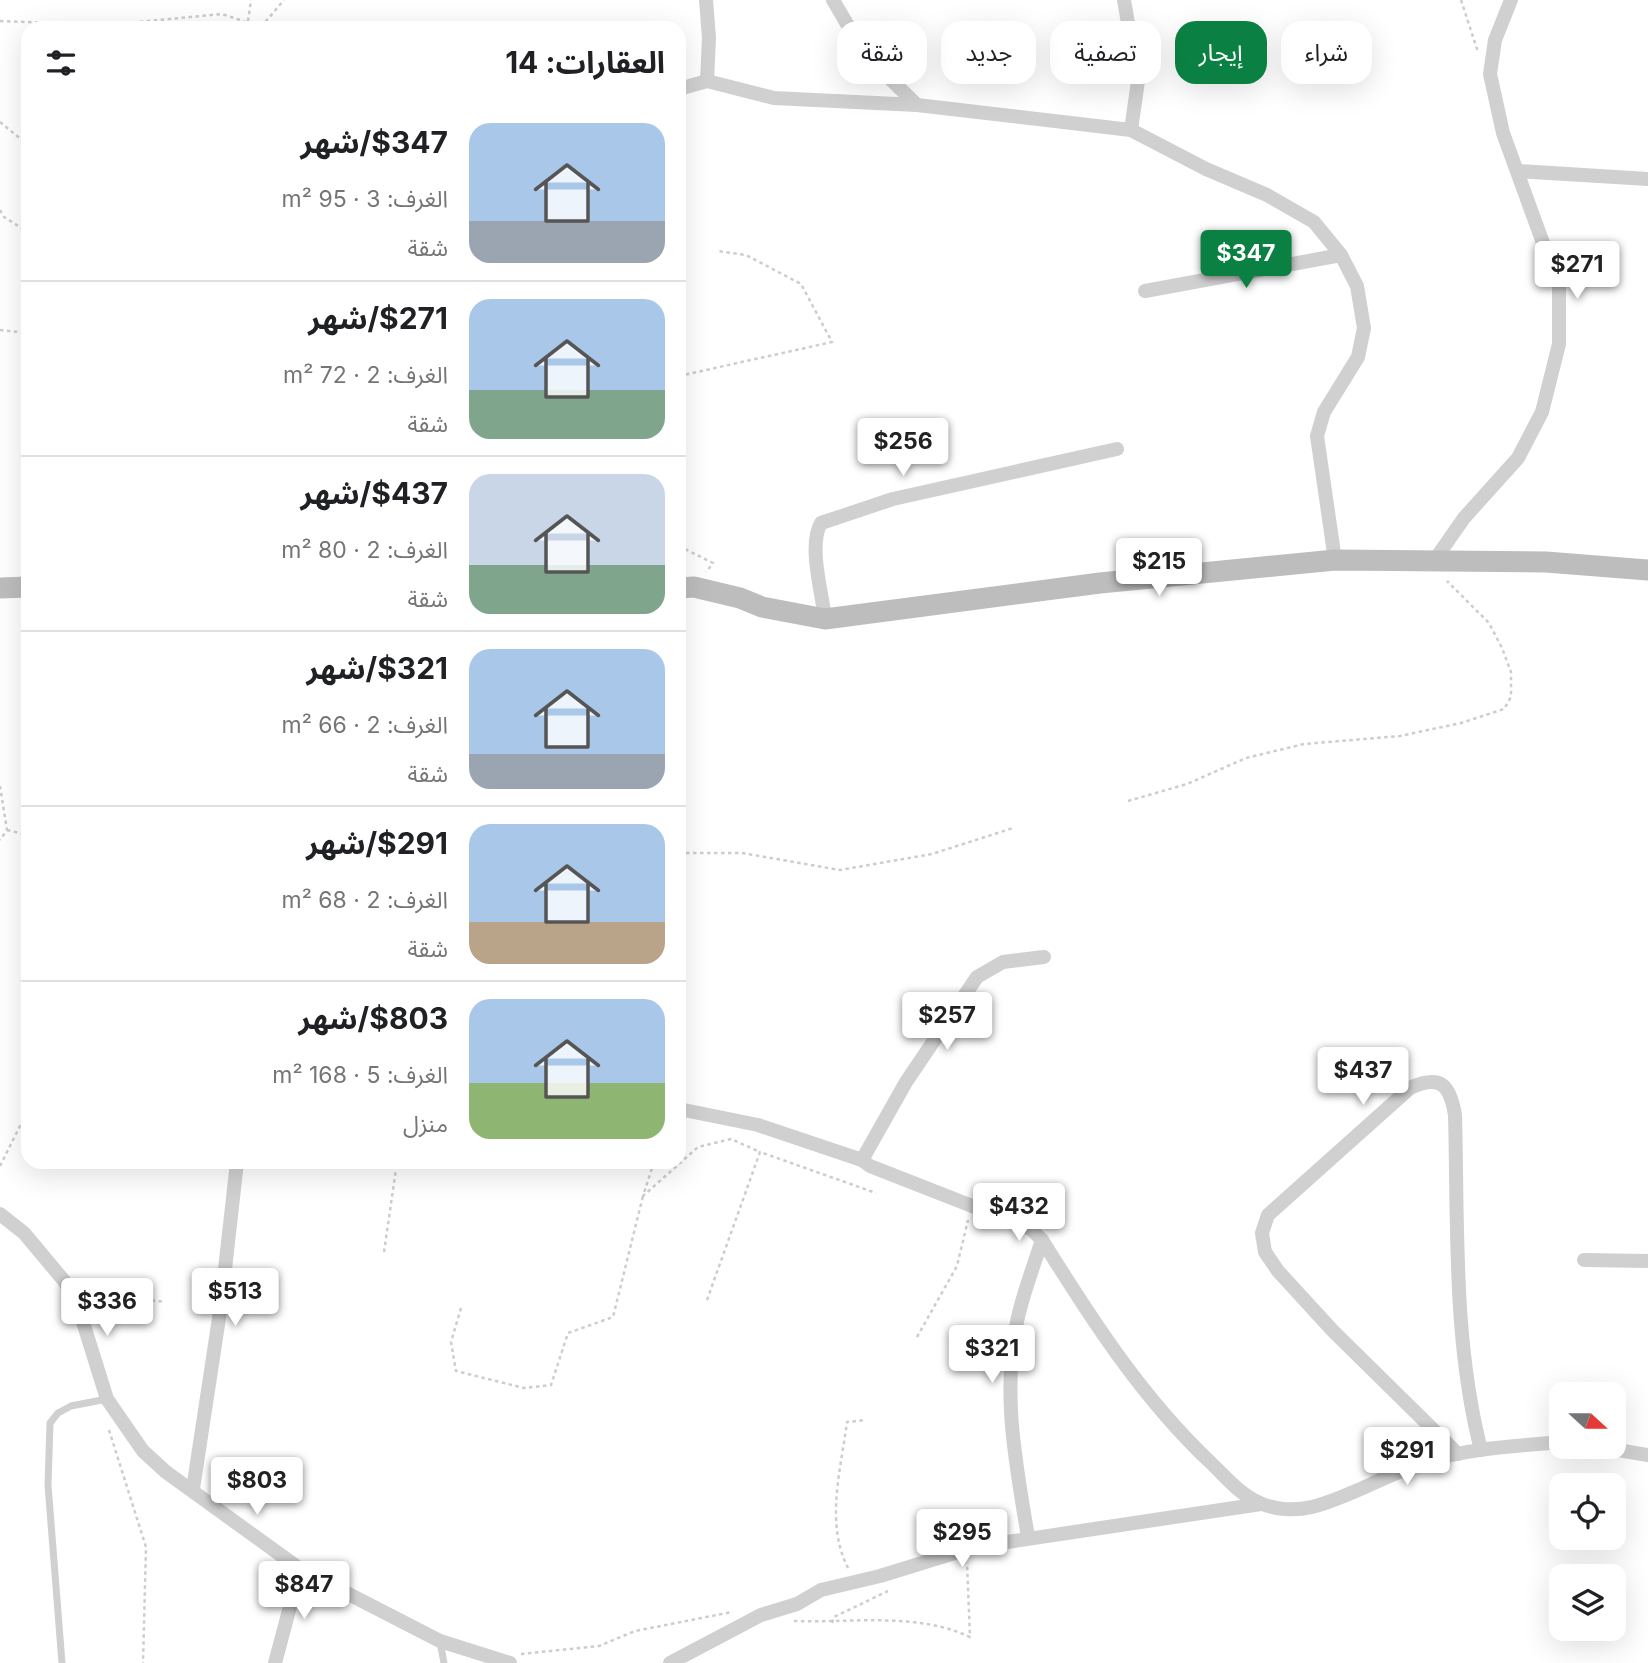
<!DOCTYPE html>
<html lang="ar">
<head>
<meta charset="utf-8">
<style>
  body { margin:0; font-family:Inter,"Noto Sans Arabic",sans-serif; background:#f6f6f6; color:#202124; direction:rtl; height:100vh; display:flex; flex-direction:column; font-size:26px; white-space:nowrap }
  * { box-sizing:border-box; margin:0 }
  p { font-size:23px; color:#757577 }
  .icon { flex:none; width:38px; height:38px; fill:none; stroke:currentColor; stroke-width:2; stroke-linecap:round; stroke-linejoin:round }
  .map { position:relative; flex:1; overflow:hidden; direction:ltr }
  .sheet { position:absolute; left:21px; top:21px; width:665px; height:1148px; display:flex; flex-direction:column; background:#fff; border-radius:21px; box-shadow:0 7px 28px #0002; direction:rtl }
  .sheet>* { flex:none }
  .hud { position:absolute; left:707px; top:21px; width:665px; height:63px; direction:rtl; display:flex; gap:14px }
  .needle { width:46px; rotate:111deg }
  .tools { position:absolute; left:1549px; top:1382px; display:grid; gap:14px }
  .tools a { display:grid; place-items:center; width:77px; height:77px; border-radius:14px; background:#fff; box-shadow:0 7px 28px #0002; font-size:35px }
  .price { position:absolute; translate:-50% -60px; padding:0 16px; border-radius:7px; background:#fff; color:#222; font-size:23px; line-height:46px; filter:drop-shadow(0 2px 4px #0008) }
  .price::after { content:''; position:absolute; left:50%; top:42px; width:21px; height:16px; margin-left:-10px; background:inherit; clip-path:polygon(0 0,100% 0,50% 100%) }
  .price.current { background:#0b8043; color:#fff }
  ul { padding:0; list-style:none }
  li { display:flex; align-items:center; gap:21px; height:175px; padding:0 21px }
  li+li { border-top:2px solid #e0e0e0 }
  li span { display:grid; place-items:center; flex:none; width:196px; height:140px; border-radius:21px; color:#555 }
  li>.icon { margin-inline-start:auto }
  span .icon { width:84px; height:84px; fill:#fffc; stroke-width:1 }
  li b { font-size:30px }
  h2 { display:flex; justify-content:space-between; align-items:center; height:84px; padding:0 21px; font-size:30px }
  .tag { padding:0 24px; border-radius:21px; background:#fff; box-shadow:0 7px 28px #0002; font-size:24px; line-height:63px }
  .tag.current { background:#0b8043; color:#fff }
  .map>svg:first-child { display:block }
</style>
</head>
<body>
<div class="map">
<svg width="1648" height="1663" viewBox="0 0 1648 1663">
  <rect width="100%" height="100%" fill="#fff"/>
  <g fill="none" stroke-linecap="round" stroke-linejoin="round">
    <!-- path -->
    <g stroke="#cdcdcd" stroke-width="2.5" stroke-dasharray="3.5 3.5" stroke-linecap="butt">
      <path d="M1461,0L1478,52"/>
      <path d="M0,21L107,25L222,14L264,28"/>
      <path d="M248,21L251,0"/>
      <path d="M261,27L284,0"/>
      <path d="M0,122L28,145"/>
      <path d="M0,210L4,217L28,232"/>
      <path d="M0,330L28,333"/>
      <path d="M679,376L832,342L801,284L746,255L718,251"/>
      <path d="M679,546L713,563L706,572"/>
      <path d="M0,786L7,830L0,840"/>
      <path d="M1128,801L1187,784L1246,758L1304,744L1400,736L1461,723L1504,709L1511,697V672L1502,648L1489,623L1447,581"/>
      <path d="M7,830L28,835"/>
      <path d="M679,853H742L840,870L932,854L1013,828"/>
      <path d="M654,1162L643,1196L698,1147L731,1139L760,1152"/>
      <path d="M0,1166L28,1110"/>
      <path d="M384,1252L397,1162"/>
      <path d="M89,1292L165,1302"/>
      <path d="M707,1300L760,1152L876,1193"/>
      <path d="M461,1308L451,1342L456,1371L524,1388L551,1385L568,1333L613,1317L643,1196"/>
      <path d="M917,1337L957,1266L968,1220"/>
      <path d="M109,1430L146,1547L143,1663"/>
      <path d="M848,1568C825,1523 841,1469 847,1422L866,1420"/>
      <path d="M794,1621C851,1623 917,1612 970,1637L967,1563"/>
      <path d="M832,1623L834,1617L888,1591"/>
      <path d="M521,1654L599,1646L635,1631L732,1612"/>
    </g>
    <!-- lane -->
    <g stroke="#d0d0d0" stroke-width="7">
      <path d="M440,1642L444,1663"/>
      <path d="M62,1663L48,1485L50,1423L58,1413L71,1406L107,1399"/>
    </g>
    <!-- street -->
    <g stroke="#d0d0d0" stroke-width="14">
      <path d="M706,0L709,38L707,81"/>
      <path d="M833,0L847,24L873,52L881,70L917,105"/>
      <path d="M1124,0L1138,81L1131,130"/>
      <path d="M679,89L707,81L774,98L917,105L1131,130L1206,169L1267,195L1314,222L1341,255L1357,286L1364,328L1358,357L1324,412L1317,436L1335,560"/>
      <path d="M1518,171L1648,179"/>
      <path d="M1145,291L1341,255"/>
      <path d="M1434,561L1464,518L1518,458L1542,412L1559,344V287L1503,133L1490,74L1495,40L1511,0"/>
      <path d="M825,619C822,592 808,545 821,523L893,499L1117,449"/>
      <path d="M679,1109L758,1125L862,1160L870,1166L1031,1229L1042,1240C1092,1320 1142,1398 1211,1463C1226,1477 1240,1495 1260,1503C1275,1510 1295,1511 1312,1507C1351,1497 1387,1474 1425,1462C1469,1448 1516,1446 1561,1442"/>
      <path d="M862,1160L906,1082L977,977L1003,962L1044,957"/>
      <path d="M0,1214L24,1233L65,1282L78,1306L107,1399L143,1451L166,1472L300,1569L440,1641L510,1663"/>
      <path d="M1584,1260L1648,1261"/>
      <path d="M1600,1447L1648,1455"/>
      <path d="M1458,1454L1333,1331L1278,1271L1265,1252L1262,1233L1268,1215L1410,1088C1441,1074 1450,1085 1455,1115C1458,1227 1453,1341 1481,1450"/>
      <path d="M193,1489L221,1305L237,1162"/>
      <path d="M1028,1537C1016,1465 1001,1390 1018,1317C1024,1291 1034,1265 1042,1240"/>
      <path d="M275,1663L300,1569"/>
      <path d="M670,1663L761,1615L797,1604L821,1590L880,1576L974,1547L1261,1504"/>
    </g>
    <!-- secondary -->
    <g stroke="#bdbdbd" stroke-width="21">
      <path d="M0,588L28,587"/>
      <path d="M679,588L694,587L740,598L762,607L825,619L1100,583L1335,560L1546,562L1648,570"/>
    </g>
  </g>
</svg>
<div class="tools">
<a><svg class="needle" viewBox="-14 -14 28 28"><path d="M0-13l5 13h-10z" fill="#e53935"/><path d="M0 13l5-13h-10z" fill="#757577"/></svg></a>
<a><svg class="icon" aria-label="locate" viewBox="0 0 24 24"><circle cx="12" cy="12" r="6"/><path d="M12 2v4M12 18v4M2 12h4M18 12h4"/></svg></a>
<a><svg class="icon" aria-label="layers" viewBox="0 0 24 24"><path d="M12 4l9 5-9 5-9-5zM3 14l9 5 9-5"/></svg></a>
</div>
<b class="price current" style="left:1246px;top:290px">$347</b>
<b class="price" style="left:1577px;top:301px">$271</b>
<b class="price" style="left:903px;top:478px">$256</b>
<b class="price" style="left:1159px;top:598px">$215</b>
<b class="price" style="left:947px;top:1052px">$257</b>
<b class="price" style="left:1363px;top:1107px">$437</b>
<b class="price" style="left:1019px;top:1243px">$432</b>
<b class="price" style="left:235px;top:1328px">$513</b>
<b class="price" style="left:107px;top:1338px">$336</b>
<b class="price" style="left:992px;top:1385px">$321</b>
<b class="price" style="left:1407px;top:1487px">$291</b>
<b class="price" style="left:257px;top:1517px">$803</b>
<b class="price" style="left:962px;top:1569px">$295</b>
<b class="price" style="left:304px;top:1621px">$847</b>
<div class="hud">
<a class="tag">شراء</a>
<a class="tag current">إيجار</a>
<a class="tag">تصفية</a>
<a class="tag">جديد</a>
<a class="tag">شقة</a>
</div>
<section class="sheet">
<h2>العقارات: 14<svg class="icon" aria-label="filters" viewBox="0 0 24 24"><path d="M4 7h16M4 17h16"/><circle cx="9" cy="7" r="2"/><circle cx="15" cy="17" r="2"/></svg></h2>
<ul>
<li><span style="background:linear-gradient(#a9c7e8 70%,#9aa5b1 0)"><svg class="icon" aria-label="home" viewBox="0 0 24 24"><path d="M3 11l9-7 9 7M6 9v11h12V9"/></svg></span><div><b>$347/شهر</b><p>الغرف: 3 · 95 m²</p><p>شقة</p></div></li>
<li><span style="background:linear-gradient(#a9c7e8 65%,#7fa58c 0)"><svg class="icon" aria-label="home" viewBox="0 0 24 24"><path d="M3 11l9-7 9 7M6 9v11h12V9"/></svg></span><div><b>$271/شهر</b><p>الغرف: 2 · 72 m²</p><p>شقة</p></div></li>
<li><span style="background:linear-gradient(#c9d6e8 65%,#7fa58c 0)"><svg class="icon" aria-label="home" viewBox="0 0 24 24"><path d="M3 11l9-7 9 7M6 9v11h12V9"/></svg></span><div><b>$437/شهر</b><p>الغرف: 2 · 80 m²</p><p>شقة</p></div></li>
<li><span style="background:linear-gradient(#a9c7e8 75%,#9aa5b1 0)"><svg class="icon" aria-label="home" viewBox="0 0 24 24"><path d="M3 11l9-7 9 7M6 9v11h12V9"/></svg></span><div><b>$321/شهر</b><p>الغرف: 2 · 66 m²</p><p>شقة</p></div></li>
<li><span style="background:linear-gradient(#a9c7e8 70%,#b9a48a 0)"><svg class="icon" aria-label="home" viewBox="0 0 24 24"><path d="M3 11l9-7 9 7M6 9v11h12V9"/></svg></span><div><b>$291/شهر</b><p>الغرف: 2 · 68 m²</p><p>شقة</p></div></li>
<li><span style="background:linear-gradient(#a9c7e8 60%,#8fb573 0)"><svg class="icon" aria-label="home" viewBox="0 0 24 24"><path d="M3 11l9-7 9 7M6 9v11h12V9"/></svg></span><div><b>$803/شهر</b><p>الغرف: 5 · 168 m²</p><p>منزل</p></div></li>
</ul>
</section>
</div>
</body>
</html>
